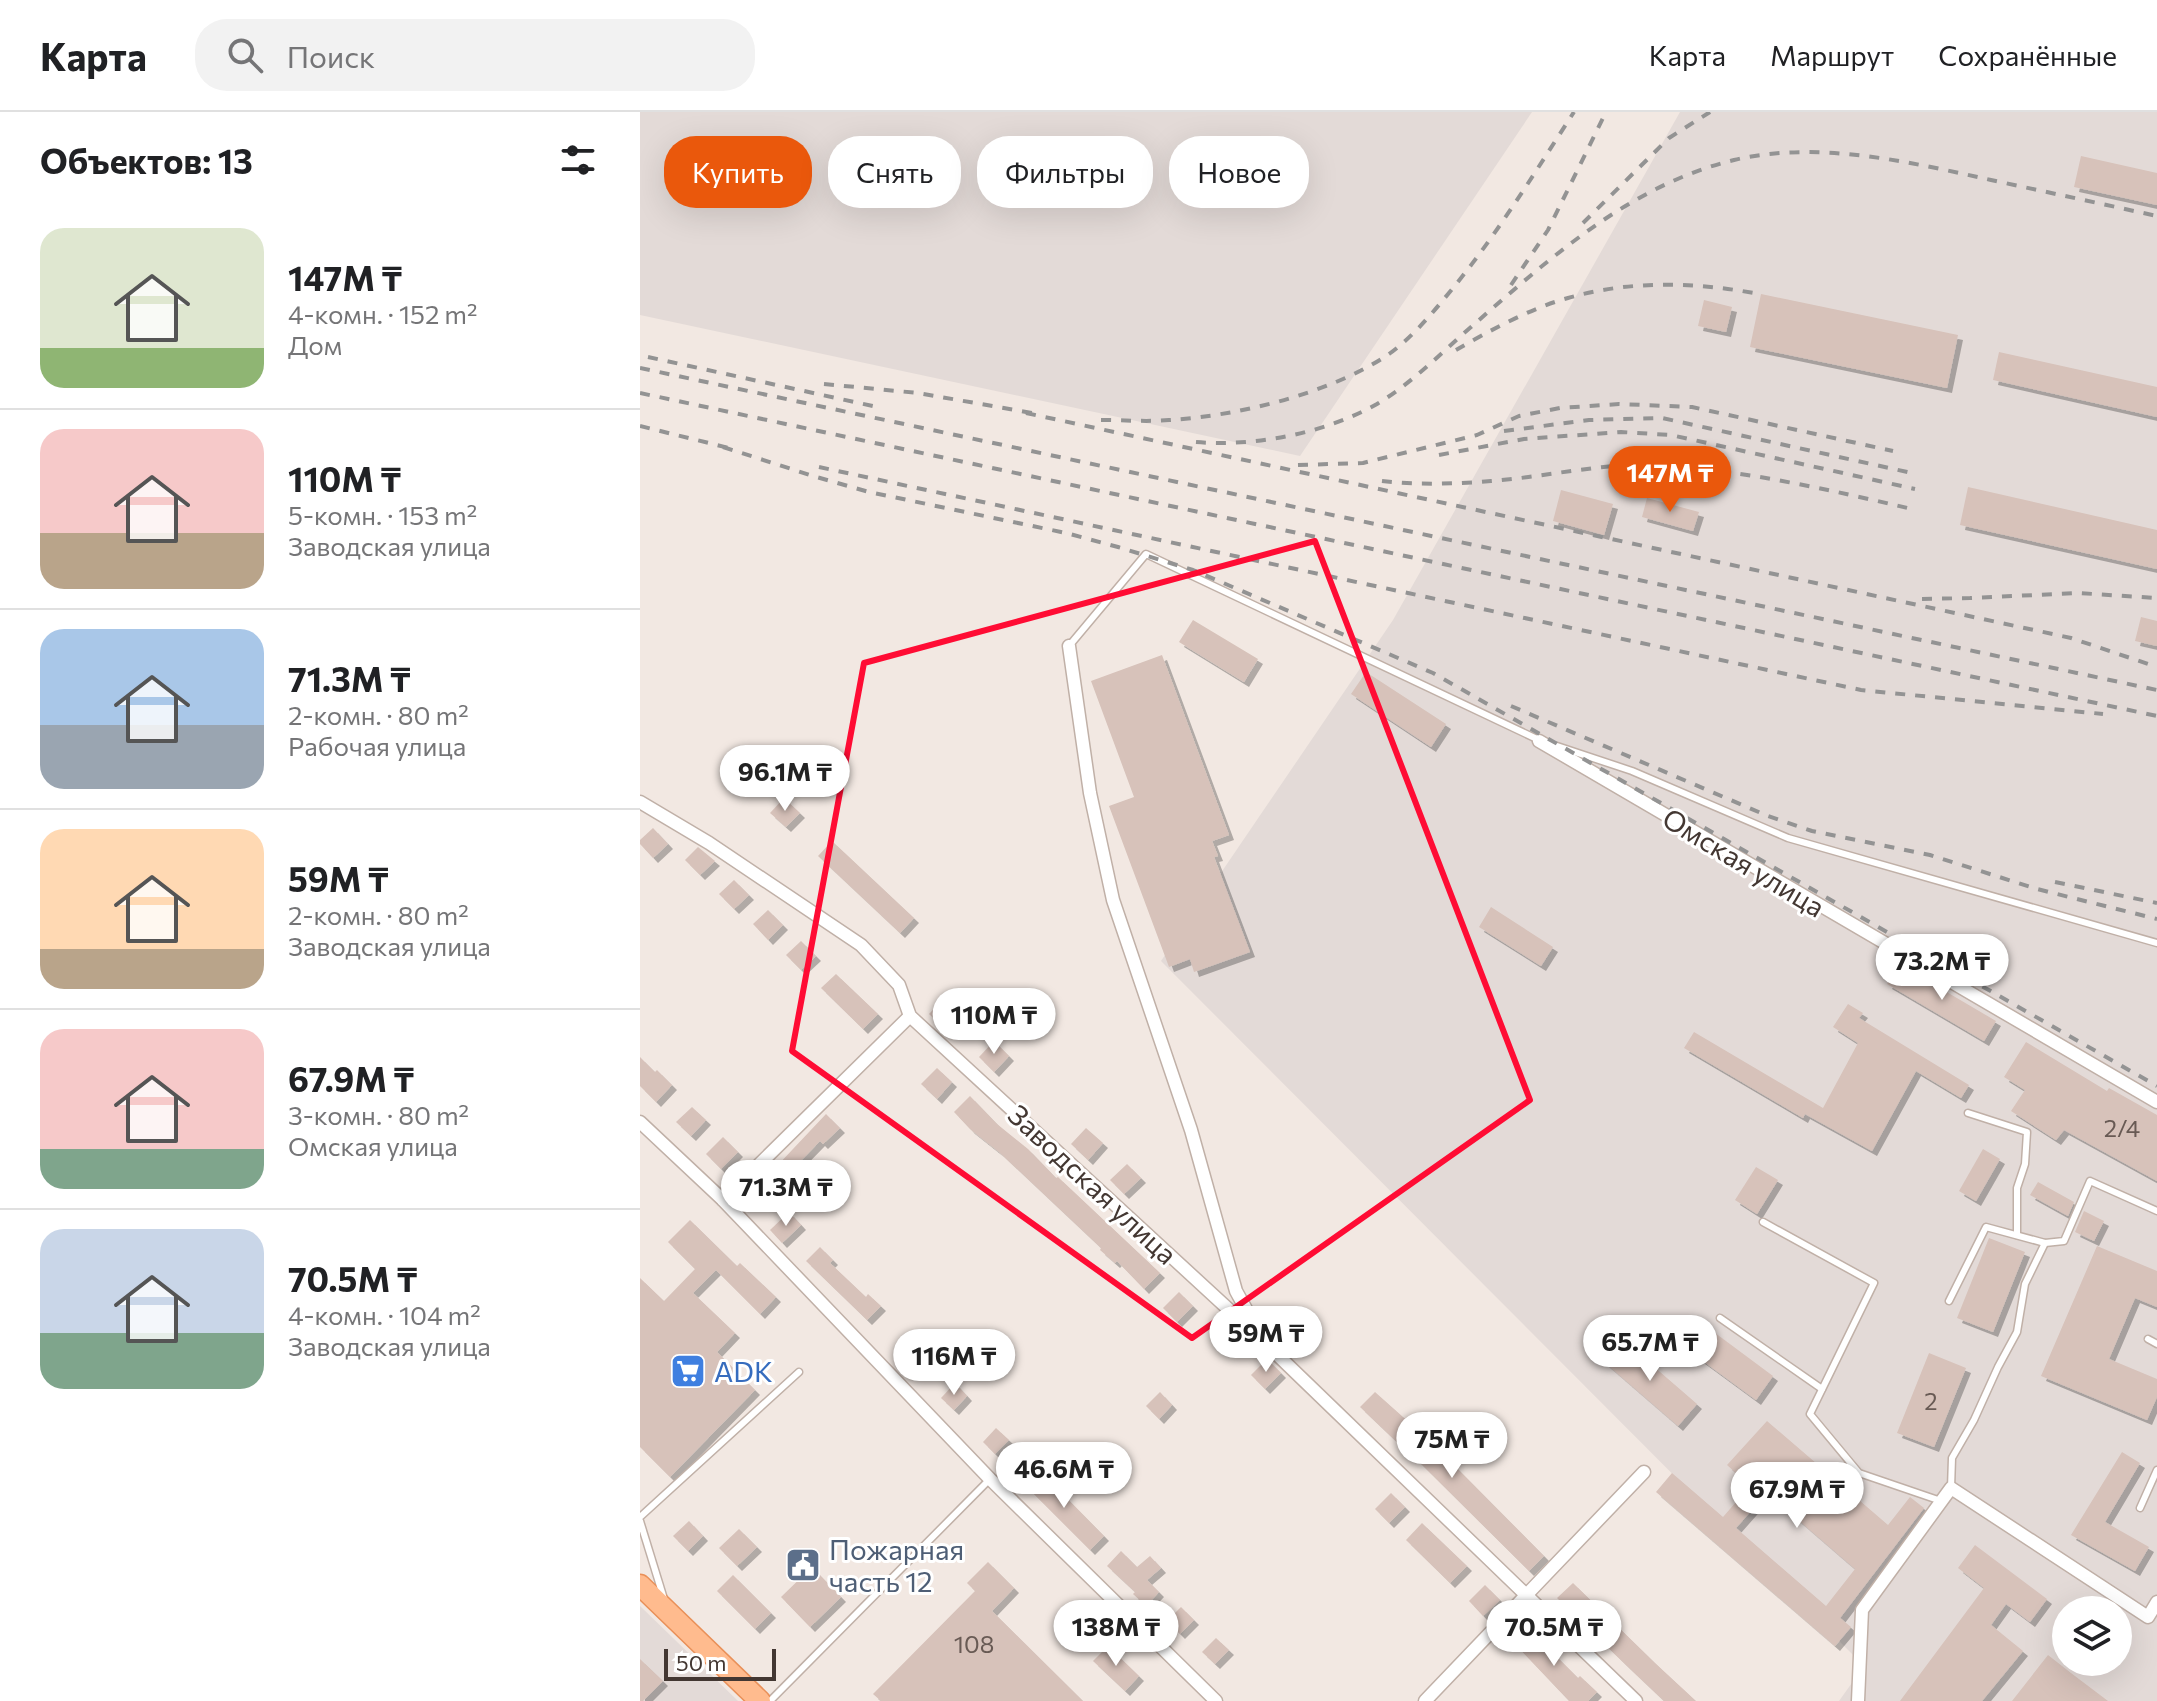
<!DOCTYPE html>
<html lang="ru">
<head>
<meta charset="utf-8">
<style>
  body { margin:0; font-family:Commissioner,sans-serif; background:#f2f2f2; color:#202124; height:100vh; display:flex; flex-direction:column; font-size:30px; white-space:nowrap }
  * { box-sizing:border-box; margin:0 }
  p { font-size:26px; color:#757577 }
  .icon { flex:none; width:44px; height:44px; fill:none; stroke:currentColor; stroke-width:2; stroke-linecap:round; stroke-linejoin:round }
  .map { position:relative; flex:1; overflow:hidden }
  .drawer { display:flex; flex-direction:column; background:#fff; width:640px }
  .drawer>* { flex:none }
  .guide { position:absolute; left:24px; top:24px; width:760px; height:72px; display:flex; gap:16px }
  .controls { position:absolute; left:1412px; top:1484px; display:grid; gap:16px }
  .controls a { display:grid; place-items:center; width:80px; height:80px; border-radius:50%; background:#fff; box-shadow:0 8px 32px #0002; font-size:40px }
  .scale { position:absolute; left:24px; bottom:20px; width:112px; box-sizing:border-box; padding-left:8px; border:4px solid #433732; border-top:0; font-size:22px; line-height:28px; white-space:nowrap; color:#433732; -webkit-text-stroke:6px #fff; paint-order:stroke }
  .price { position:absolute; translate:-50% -68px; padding:0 18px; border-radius:28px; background:#fff; color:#222; font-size:26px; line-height:52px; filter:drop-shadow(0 2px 4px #0008) }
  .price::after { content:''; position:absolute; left:50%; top:48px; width:24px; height:18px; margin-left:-12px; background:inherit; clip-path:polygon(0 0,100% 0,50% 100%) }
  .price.active { background:#ea580c; color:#fff }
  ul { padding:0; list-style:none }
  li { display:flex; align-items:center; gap:24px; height:200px; padding:0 40px }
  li+li { border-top:2px solid #e0e0e0 }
  li span { display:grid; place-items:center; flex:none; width:224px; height:160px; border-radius:24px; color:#555 }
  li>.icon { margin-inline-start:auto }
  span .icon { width:96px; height:96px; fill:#fffc; stroke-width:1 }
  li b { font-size:34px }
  h2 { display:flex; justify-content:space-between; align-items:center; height:96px; padding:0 40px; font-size:34px }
  .tag { padding:0 28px; border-radius:32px; background:#fff; box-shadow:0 8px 32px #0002; font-size:28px; line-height:72px }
  .tag.active { background:#ea580c; color:#fff }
  header { display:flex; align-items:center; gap:48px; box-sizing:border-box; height:112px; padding:0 40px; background:#fff; border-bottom:2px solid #e0e0e0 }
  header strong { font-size:38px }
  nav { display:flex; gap:44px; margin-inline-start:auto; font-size:28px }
  .search { width:560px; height:72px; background:#f2f2f2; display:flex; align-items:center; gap:20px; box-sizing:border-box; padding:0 28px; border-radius:32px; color:#757577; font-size:30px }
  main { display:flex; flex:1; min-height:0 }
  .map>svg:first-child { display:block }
</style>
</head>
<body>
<header>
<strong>Карта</strong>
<div class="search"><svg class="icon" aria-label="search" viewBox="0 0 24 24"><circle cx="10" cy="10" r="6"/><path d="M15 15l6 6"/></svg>Поиск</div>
<nav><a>Карта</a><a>Маршрут</a><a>Сохранённые</a></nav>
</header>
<main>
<section class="drawer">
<h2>Объектов: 13<svg class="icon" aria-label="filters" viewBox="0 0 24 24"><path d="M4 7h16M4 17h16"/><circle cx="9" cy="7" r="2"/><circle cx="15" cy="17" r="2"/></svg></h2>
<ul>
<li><span style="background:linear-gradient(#dfe7d0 75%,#8fb573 0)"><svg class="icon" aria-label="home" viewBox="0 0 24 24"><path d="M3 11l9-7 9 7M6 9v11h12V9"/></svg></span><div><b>147M ₸</b><p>4-комн. · 152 m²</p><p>Дом</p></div></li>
<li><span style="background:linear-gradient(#f6c9c9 65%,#b9a48a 0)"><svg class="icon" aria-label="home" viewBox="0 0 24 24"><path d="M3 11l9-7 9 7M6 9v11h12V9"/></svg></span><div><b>110M ₸</b><p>5-комн. · 153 m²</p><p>Заводская улица</p></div></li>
<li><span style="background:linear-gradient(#a9c7e8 60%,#9aa5b1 0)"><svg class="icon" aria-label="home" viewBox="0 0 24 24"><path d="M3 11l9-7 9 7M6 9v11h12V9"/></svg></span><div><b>71.3M ₸</b><p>2-комн. · 80 m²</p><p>Рабочая улица</p></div></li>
<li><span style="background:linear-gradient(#ffd9b3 75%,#b9a48a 0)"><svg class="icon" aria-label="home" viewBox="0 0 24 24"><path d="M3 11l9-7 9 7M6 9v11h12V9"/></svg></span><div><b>59M ₸</b><p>2-комн. · 80 m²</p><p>Заводская улица</p></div></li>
<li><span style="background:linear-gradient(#f6c9c9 75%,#7fa58c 0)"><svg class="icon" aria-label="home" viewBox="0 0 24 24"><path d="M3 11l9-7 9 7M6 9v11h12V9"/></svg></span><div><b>67.9M ₸</b><p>3-комн. · 80 m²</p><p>Омская улица</p></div></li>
<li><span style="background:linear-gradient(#c9d6e8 65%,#7fa58c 0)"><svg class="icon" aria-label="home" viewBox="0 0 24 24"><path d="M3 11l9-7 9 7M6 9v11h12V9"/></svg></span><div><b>70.5M ₸</b><p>4-комн. · 104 m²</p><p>Заводская улица</p></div></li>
</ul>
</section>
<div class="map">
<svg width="1517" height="1589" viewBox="0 0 1517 1589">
  <defs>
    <filter id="shadow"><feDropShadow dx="5" dy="5" stdDeviation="0" flood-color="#0004"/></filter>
  </defs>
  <rect width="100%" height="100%" fill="#f2e8e2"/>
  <!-- industrial -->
  <g fill="#e3dad7" fill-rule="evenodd">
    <path d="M0,0H892L660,344L0,203Z"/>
    <path d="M1040,0H1517V1589H1199L1224,1554L521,849L753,508ZM1426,1498H1478V1550H1426Z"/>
    <path d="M0,1494L98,1589H0Z"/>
  </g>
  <!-- building -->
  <g fill="#d7c2ba" fill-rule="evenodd" filter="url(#shadow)">
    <path d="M1441,44L1517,61V93L1434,75Z"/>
    <path d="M1121,182L1318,223L1307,276L1110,235Z"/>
    <path d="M1064,188L1092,195L1086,220L1058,214Z"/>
    <path d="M1359,240L1517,275V305L1353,268Z"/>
    <path d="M1328,375L1517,418V457L1320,413Z"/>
    <path d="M921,378L973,392L964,423L913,409Z"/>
    <path d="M1007,386L1059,400L1053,419L1002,405Z"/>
    <path d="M1501,505L1517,509V534L1495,529Z"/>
    <path d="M553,508L618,547L604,570L539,530Z"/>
    <path d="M522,543L589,723L572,729L578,744L574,745L610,840L554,860L550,847L529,855L469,694L494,685L451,569Z"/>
    <path d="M726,560L806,612L791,635L711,582Z"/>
    <path d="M144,686L160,701L146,715L130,701Z"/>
    <path d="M13,716L28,732L13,746L0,732V728Z"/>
    <path d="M192,729L274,806L260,821L178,744Z"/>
    <path d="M58,735L75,749L60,763L45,748Z"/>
    <path d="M94,768L109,783L94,797L79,782Z"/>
    <path d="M851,795L913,835L901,854L839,815Z"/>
    <path d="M128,798L143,813L128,828L113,812Z"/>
    <path d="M161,829L176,844L161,858L146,843Z"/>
    <path d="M1259,852L1356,909L1344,929L1247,872Z"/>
    <path d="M196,862L238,902L223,917L181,876Z"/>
    <path d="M304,886L322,903L307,919L289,902Z"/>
    <path d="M1208,892L1223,901L1219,906L1329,973L1321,986L1276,959L1232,1039L1165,1002L1163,1006L1044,936L1054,920L1183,996L1218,931L1193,915Z"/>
    <path d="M354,929L369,944L354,960L339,945Z"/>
    <path d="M1386,930L1467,979L1469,976L1517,1003V1069L1424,1018L1416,1028L1371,999L1385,978L1364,965Z"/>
    <path d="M0,945L15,960L17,958L32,973L16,990L0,974Z"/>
    <path d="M297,956L312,970L297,987L281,972Z"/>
    <path d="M330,984L357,1012L388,1037L416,1066L418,1065L520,1161L504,1177L477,1149L475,1151L460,1138L461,1136L359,1040L330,1017L314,1000Z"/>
    <path d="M52,995L66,1008L51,1024L36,1010Z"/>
    <path d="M186,1002L200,1016L183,1032L180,1029L145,1065L136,1055Z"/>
    <path d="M446,1016L463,1031L448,1048L431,1032Z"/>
    <path d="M83,1025L98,1040L81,1057L66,1042Z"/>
    <path d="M1343,1037L1360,1047L1336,1089L1319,1079Z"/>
    <path d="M487,1052L501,1066L484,1082L470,1068Z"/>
    <path d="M1116,1055L1138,1068L1117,1102L1095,1088Z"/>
    <path d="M1398,1070L1434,1090L1428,1104L1390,1083Z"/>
    <path d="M1444,1099L1464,1109L1454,1129L1435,1120Z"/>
    <path d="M149,1100L161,1113L142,1131L130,1118Z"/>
    <path d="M50,1108L97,1154L100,1151L136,1185L120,1202L76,1158L53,1181L95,1221L77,1240L115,1278L30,1365L0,1335V1166L24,1189L55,1157L28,1130Z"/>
    <path d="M1349,1126L1385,1140L1353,1220L1317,1206Z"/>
    <path d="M1457,1134L1517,1159V1195L1495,1186L1469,1247L1517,1267V1285L1507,1308L1401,1264Z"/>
    <path d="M180,1135L193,1148L190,1151L226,1185L228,1182L241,1194L227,1208L166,1149Z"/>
    <path d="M539,1180L553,1194L537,1210L523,1196Z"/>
    <path d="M1059,1209L1133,1264L1116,1288L1041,1233Z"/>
    <path d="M272,1226L285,1239L271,1253L259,1240Z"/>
    <path d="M983,1228L1057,1292L1038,1314L964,1250Z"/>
    <path d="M1289,1241L1326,1256L1294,1335L1257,1321Z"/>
    <path d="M627,1247L641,1261L625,1277L611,1263Z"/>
    <path d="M315,1271L327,1284L314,1298L301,1286Z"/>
    <path d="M520,1280L532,1293L519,1307L506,1294Z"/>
    <path d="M735,1280L791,1330L904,1444L889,1459L763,1334L762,1335L720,1295Z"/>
    <path d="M1127,1309L1248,1413L1270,1385L1284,1396L1200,1506L1211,1515L1195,1534L1016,1380L1032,1361L1083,1405L1110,1374L1087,1353ZM1127,1381L1215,1457L1186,1494L1096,1416Z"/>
    <path d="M356,1316L369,1328L355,1342L343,1330Z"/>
    <path d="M1482,1340L1500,1351L1465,1410L1509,1435L1495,1459L1431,1423Z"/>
    <path d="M399,1358L464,1424L450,1438L385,1373Z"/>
    <path d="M751,1381L765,1395L749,1411L735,1397Z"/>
    <path d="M49,1409L63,1424L48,1439L33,1424Z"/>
    <path d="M782,1411L827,1454L810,1471L766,1428Z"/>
    <path d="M99,1417L117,1435L97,1454L79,1436Z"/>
    <path d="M1335,1433L1407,1487L1390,1510L1366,1492L1351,1513L1383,1539L1342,1589H1260L1344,1476L1318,1456Z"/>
    <path d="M481,1439L497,1455L510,1444L521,1456L507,1468L519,1480L506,1494L493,1482L495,1480L467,1454Z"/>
    <path d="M348,1450L374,1476L352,1499L443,1589H241L233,1582L335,1479L327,1471Z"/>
    <path d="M172,1455L201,1485L170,1515L141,1485Z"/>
    <path d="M93,1463L131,1501L115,1517L77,1479Z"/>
    <path d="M933,1471L1015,1551L1056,1589H1024L986,1553L917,1486Z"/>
    <path d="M845,1473L860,1488L843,1504L829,1489Z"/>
    <path d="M541,1495L554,1508L540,1522L527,1509Z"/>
    <path d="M890,1516L904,1530L903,1531L938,1566L940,1564L957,1580L948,1589H929L874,1531Z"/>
    <path d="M576,1526L589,1538L575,1552L562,1540Z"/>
    <path d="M468,1534L499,1564L485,1579L453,1549Z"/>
    <path d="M1408,1543L1431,1561L1468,1589H1372Z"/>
    <path d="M0,1547L23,1569L3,1589H0Z"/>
  </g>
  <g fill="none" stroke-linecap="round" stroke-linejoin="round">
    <!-- lane casing -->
    <g stroke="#c0b0a7" stroke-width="9">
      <g id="lane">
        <path d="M429,534L506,442L899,628"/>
        <path d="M917,634L992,659L1148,726L1517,831"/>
        <path d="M1328,1001L1387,1020L1385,1052L1377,1076V1123"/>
        <path d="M1123,1110L1234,1171L1170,1302L1219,1361L1301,1389"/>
        <path d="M1405,1131L1424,1129L1450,1069L1517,1099"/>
        <path d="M1309,1189L1346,1115L1405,1131L1385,1172L1377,1220L1358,1255L1334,1308L1312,1346L1311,1376"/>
        <path d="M1080,1206L1182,1277"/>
        <path d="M1508,1227L1517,1232"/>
        <path d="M1500,1396L1517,1358"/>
        <path d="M0,1405L159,1260"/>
        <path d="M0,1409L24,1487"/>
        <path d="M130,1589L350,1367"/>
      </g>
    </g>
    <!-- street casing -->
    <g stroke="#c0b0a7" stroke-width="15">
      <g id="street">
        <path d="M429,534L450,681L473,788L551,1018L596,1179L618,1219"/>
        <path d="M899,629L1517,990"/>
        <path d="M0,690L69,731L221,833L259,873L270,904L623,1229L996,1589"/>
        <path d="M0,1010L83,1088L350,1367L576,1589"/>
        <path d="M83,1088L270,904"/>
        <path d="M785,1589L1004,1360"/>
        <path d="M1218,1589L1222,1498L1311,1376L1508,1505L1517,1490"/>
      </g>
    </g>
    <!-- primary casing -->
    <g stroke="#e99059" stroke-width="23">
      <path id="primary" d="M0,1473L120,1589"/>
    </g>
    <!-- lane -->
    <use href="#lane" stroke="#fff" stroke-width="6"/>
    <!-- street -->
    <use href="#street" stroke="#fff" stroke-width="12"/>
    <!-- primary -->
    <use href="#primary" stroke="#ffbb8e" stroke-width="20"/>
    <!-- rail -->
    <g stroke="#939393" stroke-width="4" stroke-dasharray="10 10" stroke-linecap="butt">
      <path d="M943,111L1029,26L1070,0"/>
      <path d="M871,173L908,118L966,0"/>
      <path d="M816,238C849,219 891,196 928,186C990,168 1056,170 1119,182"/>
      <path d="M8,245L242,296"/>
      <path d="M0,256L1517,578"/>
      <path d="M184,272L278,281L398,302"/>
      <path d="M0,281L1517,604"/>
      <path d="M386,301L1431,526L1517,555"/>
      <path d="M461,308C484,308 506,310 529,308C598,304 692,281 749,242C774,224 794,199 813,176C858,121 895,60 934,0"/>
      <path d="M0,314L93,337"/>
      <path d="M864,319L949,308L1022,306L1272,361"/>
      <path d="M556,330C615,335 686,321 737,292C772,271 800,242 831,215C909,147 990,73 1094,48C1178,28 1269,50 1351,68C1407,80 1462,92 1517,104"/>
      <path d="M83,335L173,364L229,380L426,421L478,435L553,458L793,561L1517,974"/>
      <path d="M799,343L884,327L981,320L1031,323L1275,377"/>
      <path d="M658,353L723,351L837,323L879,304L920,296L979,292L1052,295L1253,339"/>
      <path d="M179,355L1221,578L1463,602"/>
      <path d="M742,369C777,373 816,372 851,369C906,365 960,351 1015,353C1099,357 1190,378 1272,397"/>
      <path d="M1282,487L1330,486L1438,481L1517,486"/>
      <path d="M871,594L1128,704L1172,719L1290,743L1397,777L1517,807"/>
      <path d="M1415,770L1517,791"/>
    </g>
  </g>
  <!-- marked area -->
  <path fill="none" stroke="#ff0c34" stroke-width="6" stroke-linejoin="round" d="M675,429L890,988L552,1226L152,939L224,551Z"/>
  <!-- icons -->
  <defs>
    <g id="supermarket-square" transform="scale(1.8)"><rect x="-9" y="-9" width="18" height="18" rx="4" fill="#3f7fe0" stroke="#fff"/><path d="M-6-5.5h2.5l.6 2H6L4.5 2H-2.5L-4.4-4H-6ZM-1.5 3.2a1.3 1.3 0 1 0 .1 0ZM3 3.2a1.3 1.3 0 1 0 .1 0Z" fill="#fff"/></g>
    <g id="civic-square" transform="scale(1.8)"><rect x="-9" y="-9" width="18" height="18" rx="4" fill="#5c6f8a" stroke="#fff"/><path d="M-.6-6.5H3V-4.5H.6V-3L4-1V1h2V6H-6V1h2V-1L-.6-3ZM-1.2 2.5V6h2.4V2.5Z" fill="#fff"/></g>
  </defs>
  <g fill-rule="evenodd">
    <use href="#supermarket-square" x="48" y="1259"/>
    <use href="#civic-square" x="163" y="1453"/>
  </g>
  <g text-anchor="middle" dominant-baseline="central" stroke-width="6" stroke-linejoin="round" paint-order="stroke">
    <!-- number labels -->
    <g font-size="24" fill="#685a54">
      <text x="1482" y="1015">2/4</text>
      <text x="1291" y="1288">2</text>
      <text x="334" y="1531">108</text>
    </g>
    <!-- street labels -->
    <g font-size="28" fill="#433732" stroke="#fff">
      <text transform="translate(1104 750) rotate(31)">Омская улица</text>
      <text transform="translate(453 1072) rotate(43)">Заводская улица</text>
    </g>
    <!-- shop labels -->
    <g font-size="28" fill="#366cbe" stroke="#fff" text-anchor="start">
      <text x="74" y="1259">ADK</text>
    </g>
    <!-- service labels -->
    <g font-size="28" fill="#4e5e75" stroke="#fff" text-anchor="start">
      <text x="189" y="1437">Пожарная<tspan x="189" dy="32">часть 12</tspan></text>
    </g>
  </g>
</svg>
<div class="controls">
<a><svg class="icon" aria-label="layers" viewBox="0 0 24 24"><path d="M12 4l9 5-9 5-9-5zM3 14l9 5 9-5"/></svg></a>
</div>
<div class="scale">50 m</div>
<b class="price active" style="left:1030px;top:402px">147M ₸</b>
<b class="price" style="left:145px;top:701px">96.1M ₸</b>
<b class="price" style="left:1302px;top:890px">73.2M ₸</b>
<b class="price" style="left:354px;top:944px">110M ₸</b>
<b class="price" style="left:146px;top:1116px">71.3M ₸</b>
<b class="price" style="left:626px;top:1262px">59M ₸</b>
<b class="price" style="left:1010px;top:1271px">65.7M ₸</b>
<b class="price" style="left:314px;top:1285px">116M ₸</b>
<b class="price" style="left:812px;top:1368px">75M ₸</b>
<b class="price" style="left:424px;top:1398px">46.6M ₸</b>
<b class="price" style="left:1157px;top:1418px">67.9M ₸</b>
<b class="price" style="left:476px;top:1556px">138M ₸</b>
<b class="price" style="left:914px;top:1556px">70.5M ₸</b>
<div class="guide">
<a class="tag active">Купить</a>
<a class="tag">Снять</a>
<a class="tag">Фильтры</a>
<a class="tag">Новое</a>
</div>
</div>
</main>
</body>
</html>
